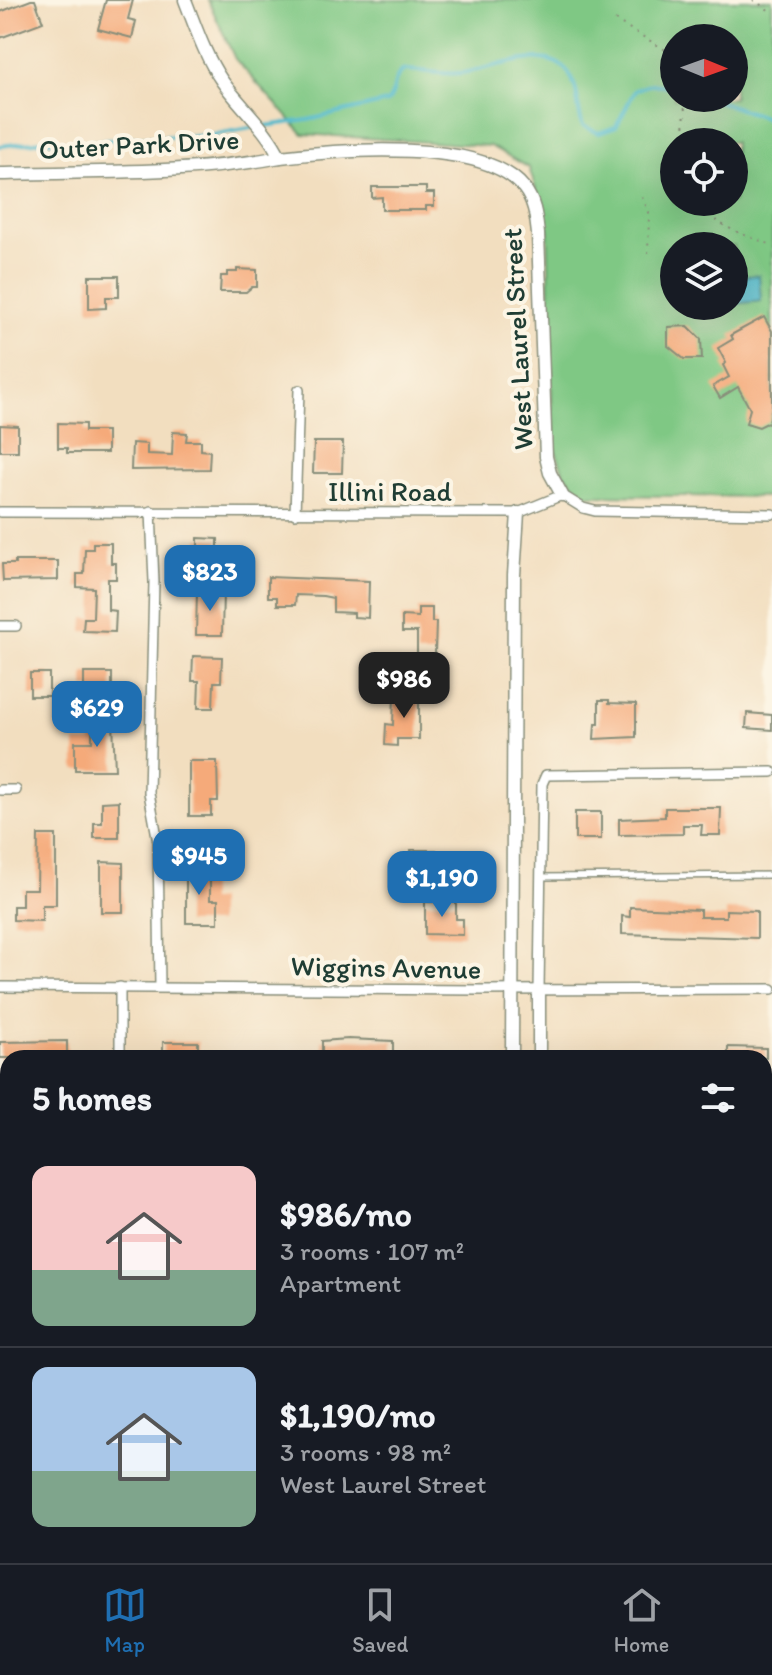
<!DOCTYPE html>
<html lang="en">
<head>
<meta charset="utf-8">
<style>
  body { margin:0; font-family:Itim,sans-serif; background:#20242c; color:#f1f3f6; height:100vh; display:flex; flex-direction:column; font-size:30px; white-space:nowrap }
  * { box-sizing:border-box; margin:0 }
  p { font-size:26px; color:#9ea1a6 }
  .icon { flex:none; width:44px; height:44px; fill:none; stroke:currentColor; stroke-width:2; stroke-linecap:round; stroke-linejoin:round }
  .map { position:relative; flex:1; overflow:hidden }
  .details { position:absolute; left:0px; top:1050px; width:772px; height:514px; display:flex; flex-direction:column; background:#171b24; border-radius:24px 24px 0 0; box-shadow:0 8px 32px #0002 }
  .details>* { flex:none }
  .needle { width:52px; rotate:91deg }
  .fabs { position:absolute; left:660px; top:24px; display:grid; gap:16px }
  .fabs a { display:grid; place-items:center; width:88px; height:88px; border-radius:50%; background:#171b24; box-shadow:0 8px 32px #0002; font-size:40px }
  .price { position:absolute; translate:-50% -68px; padding:0 18px; border-radius:16px; background:#1f6fb2; color:#fff; font-size:26px; line-height:52px; filter:drop-shadow(0 2px 4px #0008) }
  .price::after { content:''; position:absolute; left:50%; top:48px; width:24px; height:18px; margin-left:-12px; background:inherit; clip-path:polygon(0 0,100% 0,50% 100%) }
  .price.active { background:#222; color:#fff }
  ul { padding:0; list-style:none }
  li { display:flex; align-items:center; gap:24px; height:200px; padding:0 32px }
  li+li { border-top:2px solid #363941 }
  li span { display:grid; place-items:center; flex:none; width:224px; height:160px; border-radius:16px; color:#555 }
  li>.icon { margin-inline-start:auto }
  span .icon { width:96px; height:96px; fill:#fffc; stroke-width:1 }
  li b { font-size:34px }
  h2 { display:flex; justify-content:space-between; align-items:center; height:96px; padding:0 32px; font-size:34px }
  .tabs { display:flex; justify-content:space-around; align-items:center; height:112px; border-top:2px solid #363941; background:#171b24; font-size:22px; color:#9ea1a6 }
  .tabs a { display:grid; justify-items:center; gap:4px }
  .tabs .active { color:#1f6fb2 }
  .map>svg:first-child { display:block }
</style>
</head>
<body>
<div class="map">
<svg width="772" height="1563" viewBox="0 0 772 1563">
  <rect width="100%" height="100%" fill="#fcf5e5"/>
  <filter id="ink" filterUnits="userSpaceOnUse"><feTurbulence type="fractalNoise" baseFrequency=".0125" numOctaves="2"/><feDisplacementMap in="SourceGraphic" scale="16" xChannelSelector="R" yChannelSelector="G"/><feConvolveMatrix kernelMatrix="1 2 1 2 8 2 1 2 1" color-interpolation-filters="sRGB"/></filter>
  <filter id="wash" filterUnits="userSpaceOnUse"><feTurbulence type="fractalNoise" baseFrequency=".006" numOctaves="4" result="noise"/><feDisplacementMap in="SourceGraphic" scale="32" xChannelSelector="R" yChannelSelector="G"/><feGaussianBlur stdDeviation="1.8" result="paint"/><feColorMatrix in="noise" values="0 0 0 0 0 0 0 0 0 0 0 0 0 0 0 0 0 1.4 0 .05"/><feComposite in="paint" operator="in"/></filter>
  <g filter="url(#wash)">
    <rect width="100%" height="100%" fill="#f2debf"/>
    <!-- green -->
    <path fill="#7fc884" stroke="#4f825c" stroke-width="2" fill-rule="evenodd" d="M208,0H772V497L584,495L564,474L553,443L548,227L529,168L490,146L303,134L235,59ZM674,38H734V98H674ZM674,142H734V202H674ZM674,246H734V306H674Z"/>
    <!-- water -->
    <path fill="#50bacc" stroke="#387c80" stroke-width="2" d="M759,275L761,301L734,304V277Z"/>
    <g fill="none" stroke-linecap="round" stroke-linejoin="round">
      <!-- stream -->
      <g stroke="#50bacc" stroke-width="4">
        <path d="M709,98L772,120"/>
        <path d="M265,126L308,120L387,102C398,92 390,79 404,70C423,70 441,75 460,73C490,71 546,43 568,72C580,88 576,109 583,126L599,133L616,127L635,90L651,84L674,87"/>
        <path d="M0,146L43,141L83,143L127,138L212,135L256,127"/>
      </g>
    </g>
    <g id="blocks">
      <!-- building -->
      <g fill="#f5aa7a">
        <path d="M31,0H35L43,22L0,38V12Z"/>
        <path d="M106,0H133L128,19L136,21L132,38L98,29Z"/>
        <path d="M372,187H426V193H434V206H426V210H382V197L372,198Z"/>
        <path d="M237,269L257,270V287H252L246,292H220L221,276H227V272H237Z"/>
        <path d="M89,276H119V297H106V308L89,309Z"/>
        <path d="M764,317L772,331V409L769,422L759,427L746,423L750,409L738,387L720,398L713,386L729,377L723,365L726,363L718,348L733,339L731,335Z"/>
        <path d="M688,326L701,339L702,359H684L668,346V327Z"/>
        <path d="M58,423L85,424V431H107V453H67V448H58Z"/>
        <path d="M0,425L18,426V451H0Z"/>
        <path d="M173,432L187,433L186,441H201V450L210,451L209,469L131,470L132,443L147,444V454L172,455Z"/>
        <path d="M314,442H343L342,473H313Z"/>
        <path d="M198,538L218,539V549H233V563H212V569H198Z"/>
        <path d="M93,543H111V563H116V579H108V610L116,611L115,632L83,631L84,618H93L94,588L77,587V574H84L85,549H93Z"/>
        <path d="M15,561H58V580L3,581L2,564H15Z"/>
        <path d="M268,577L369,581L368,618L354,617V613L333,612V598L323,596L296,595L295,605H277V597H268Z"/>
        <path d="M197,591H223L222,635H196Z"/>
        <path d="M418,608H432V622H436L435,654H417V632H402V616L418,617Z"/>
        <path d="M193,656L222,657L221,682H214L213,708H198L199,681H192Z"/>
        <rect x="30" y="673" width="19" height="23"/>
        <path d="M84,673H112V700H91V688H84Z"/>
        <path d="M394,694L419,695V739H397V746L385,745L386,724L393,725Z"/>
        <path d="M599,700H609V703L636,704V737L594,739L595,724H599Z"/>
        <path d="M747,713L772,715V730L746,728Z"/>
        <path d="M92,722H113L115,770H75V742H92Z"/>
        <path d="M189,761H217L218,801H211V816H189Z"/>
        <path d="M119,801V838H94V823H102V802Z"/>
        <path d="M665,808H721L720,835H701L702,825H683V834L619,835V819L665,817Z"/>
        <rect x="575" y="812" width="26" height="27"/>
        <path d="M38,835H56V905H42V921L13,920V906H22V889H37Z"/>
        <path d="M411,850H436V877L410,876Z"/>
        <path d="M101,862L123,863V912H101Z"/>
        <path d="M186,863H202V878H210V900H218V923H186Z"/>
        <path d="M425,902H456V919H463V935L425,934Z"/>
        <path d="M630,907L700,910V917H726V910L757,911V938L622,934V916L630,917Z"/>
        <path d="M348,1039L393,1041V1057L322,1058V1041Z"/>
        <path d="M67,1041V1058L13,1055V1058H0V1042Z"/>
        <path d="M163,1042H198V1058L163,1057Z"/>
        <path d="M728,1047L766,1048V1058H728Z"/>
      </g>
    </g>
  </g>
  <g filter="url(#ink)">
    <use href="#blocks" fill-opacity="0" stroke="#888e7a" stroke-width="2"/>
    <g fill="none" stroke-linecap="round" stroke-linejoin="round">
      <!-- service casing -->
      <g stroke="#888e7a" stroke-width="8">
        <g id="service">
          <path d="M541,877L772,875"/>
          <path d="M764,1121H772"/>
          <path d="M764,1347H772"/>
        </g>
      </g>
      <!-- minor casing -->
      <g stroke="#888e7a" stroke-width="12">
        <g id="minor">
          <path d="M151,511L154,582L149,793L158,842L160,987"/>
          <path d="M0,512L518,513L562,495L583,508L595,511L772,514"/>
          <path d="M295,514L299,390"/>
          <path d="M0,626H16"/>
          <path d="M0,790H16"/>
          <path d="M0,987L481,990L772,989"/>
          <path d="M120,987V1058"/>
          <path d="M539,990L542,784L546,775L772,772"/>
          <path d="M0,1212L8,1208"/>
          <path d="M764,1230H772"/>
          <path d="M0,1323L8,1329"/>
          <path d="M764,1462H772"/>
          <path d="M764,1488H772"/>
          <path d="M0,1547H8"/>
          <path d="M19,1556L21,1563"/>
        </g>
      </g>
      <!-- tertiary casing -->
      <g stroke="#888e7a" stroke-width="15">
        <g id="tertiary">
          <path d="M185,0C196,28 205,56 222,81C240,106 267,129 280,157C338,150 484,137 524,188C535,202 536,217 538,234L546,457L550,473L562,495"/>
          <path d="M0,174C93,171 188,175 280,157"/>
          <path d="M512,1058L514,575L518,513"/>
          <path d="M539,1058V990"/>
          <path d="M524,1563V1556"/>
        </g>
      </g>
      <!-- path -->
      <g stroke="#888e7a" stroke-width="2" stroke-dasharray="2 6" stroke-linecap="butt">
        <path d="M753,0L772,12"/>
        <path d="M615,20L674,55"/>
        <path d="M684,142L685,98"/>
        <path d="M642,197L649,212L648,257"/>
        <path d="M700,202C710,226 749,236 772,245"/>
      </g>
      <!-- service -->
      <use href="#service" stroke="#fff" stroke-width="5"/>
      <!-- minor -->
      <use href="#minor" stroke="#fff" stroke-width="9"/>
      <!-- tertiary -->
      <use href="#tertiary" stroke="#fff" stroke-width="12"/>
    </g>
  </g>
  <g text-anchor="middle" dominant-baseline="central" stroke-width="8" stroke-linejoin="round" paint-order="stroke">
    <!-- street labels -->
    <g font-size="28" fill="#1f3d34" stroke="#fcf5e5">
      <text transform="translate(139 144) rotate(-3)">Outer Park Drive</text>
      <text transform="translate(517 339) rotate(-93)">West Laurel Street</text>
      <text x="390" y="491">Illini Road</text>
      <text transform="translate(386 967) rotate(1)">Wiggins Avenue</text>
    </g>
  </g>
</svg>
<div class="fabs">
<a><svg class="needle" viewBox="-14 -14 28 28"><path d="M0-13l5 13h-10z" fill="#e53935"/><path d="M0 13l5-13h-10z" fill="#9ea1a6"/></svg></a>
<a><svg class="icon" aria-label="locate" viewBox="0 0 24 24"><circle cx="12" cy="12" r="6"/><path d="M12 2v4M12 18v4M2 12h4M18 12h4"/></svg></a>
<a><svg class="icon" aria-label="layers" viewBox="0 0 24 24"><path d="M12 4l9 5-9 5-9-5zM3 14l9 5 9-5"/></svg></a>
</div>
<b class="price" style="left:210px;top:613px">$823</b>
<b class="price active" style="left:404px;top:720px">$986</b>
<b class="price" style="left:97px;top:749px">$629</b>
<b class="price" style="left:199px;top:897px">$945</b>
<b class="price" style="left:442px;top:919px">$1,190</b>
<section class="details">
<h2>5 homes<svg class="icon" aria-label="filters" viewBox="0 0 24 24"><path d="M4 7h16M4 17h16"/><circle cx="9" cy="7" r="2"/><circle cx="15" cy="17" r="2"/></svg></h2>
<ul>
<li><span style="background:linear-gradient(#f6c9c9 65%,#7fa58c 0)"><svg class="icon" aria-label="home" viewBox="0 0 24 24"><path d="M3 11l9-7 9 7M6 9v11h12V9"/></svg></span><div><b>$986/mo</b><p>3 rooms · 107 m²</p><p>Apartment</p></div></li>
<li><span style="background:linear-gradient(#a9c7e8 65%,#7fa58c 0)"><svg class="icon" aria-label="home" viewBox="0 0 24 24"><path d="M3 11l9-7 9 7M6 9v11h12V9"/></svg></span><div><b>$1,190/mo</b><p>3 rooms · 98 m²</p><p>West Laurel Street</p></div></li>
</ul>
</section>
</div>
<nav class="tabs">
<a class="active"><svg class="icon" aria-label="map" viewBox="0 0 24 24"><path d="M3 6l6-2 6 2 6-2v14l-6 2-6-2-6 2zM9 4v14M15 6v14"/></svg>Map</a>
<a><svg class="icon" aria-label="saved" viewBox="0 0 24 24"><path d="M7 4h10v16l-5-4-5 4z"/></svg>Saved</a>
<a><svg class="icon" aria-label="home" viewBox="0 0 24 24"><path d="M3 11l9-7 9 7M6 9v11h12V9"/></svg>Home</a>
</nav>
</body>
</html>
